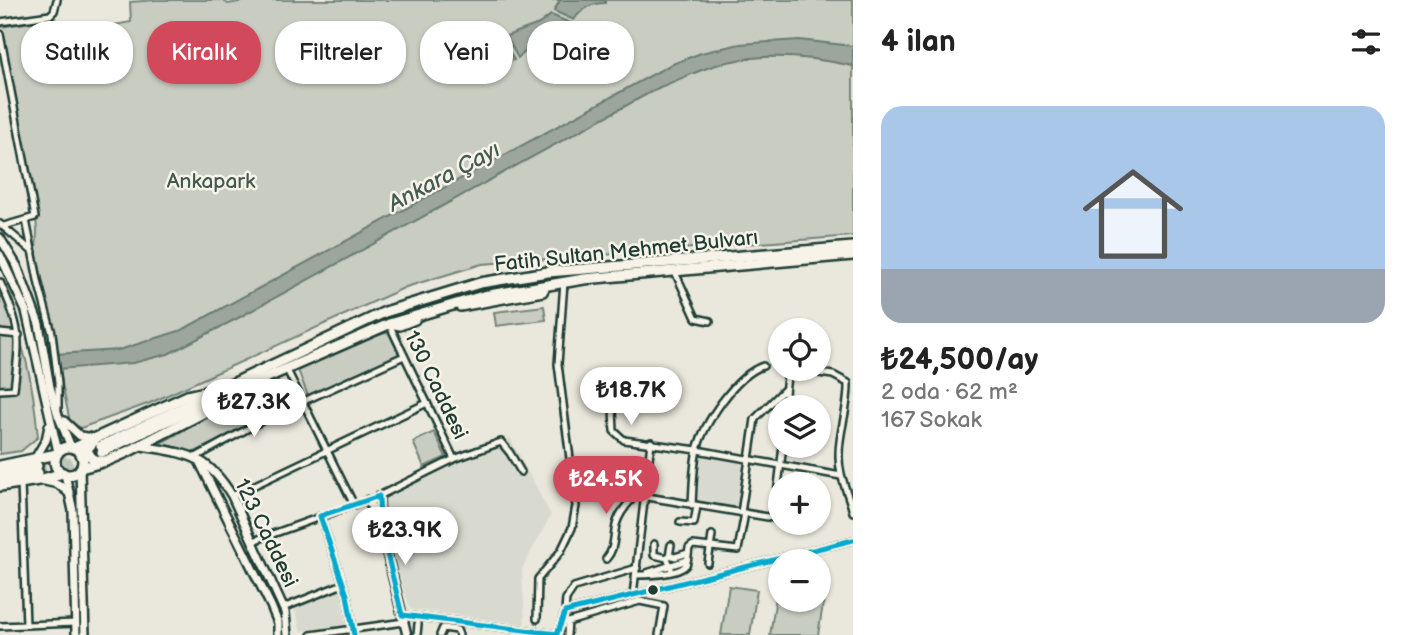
<!DOCTYPE html>
<html lang="tr">
<head>
<meta charset="utf-8">
<style>
  body { margin:0; font-family:"Balsamiq Sans",sans-serif; background:#f6f6f6; color:#222; height:100vh; display:flex; flex-direction:column; font-size:26px; white-space:nowrap }
  * { box-sizing:border-box; margin:0 }
  p { font-size:23px; color:#767676 }
  .icon { flex:none; width:38px; height:38px; fill:none; stroke:currentColor; stroke-width:2; stroke-linecap:round; stroke-linejoin:round }
  .map { position:relative; flex:1; overflow:hidden }
  .side { display:flex; flex-direction:column; background:#fff; width:560px }
  .side>* { flex:none }
  .guide { position:absolute; left:21px; top:21px; width:665px; height:63px; display:flex; gap:14px }
  .buttons { position:absolute; left:768px; top:318px; display:grid; gap:14px }
  .buttons a { display:grid; place-items:center; width:63px; height:63px; border-radius:50%; background:#fff; box-shadow:0 2px 5px #0004; font-size:35px }
  .price { position:absolute; translate:-50% -60px; padding:0 16px; border-radius:24px; background:#fff; color:#222; font-size:23px; line-height:46px; filter:drop-shadow(0 2px 4px #0008) }
  .price::after { content:''; position:absolute; left:50%; top:42px; width:21px; height:16px; margin-left:-10px; background:inherit; clip-path:polygon(0 0,100% 0,50% 100%) }
  .price.current { background:#d1495b; color:#fff }
  ul { padding:0; list-style:none }
  li { display:grid; align-content:center; gap:14px; height:371px; padding:0 28px }
  li+li { border-top:2px solid #e0e0e0 }
  li span { display:grid; place-items:center; height:217px; border-radius:21px; color:#555 }
  li>.icon { margin-inline-start:auto }
  span .icon { width:126px; height:126px; fill:#fffc; stroke-width:1 }
  li b { font-size:30px }
  h2 { display:flex; justify-content:space-between; align-items:center; height:84px; padding:0 28px; font-size:30px }
  .tag { padding:0 24px; border-radius:28px; background:#fff; box-shadow:0 2px 5px #0004; font-size:24px; line-height:63px }
  .tag.current { background:#d1495b; color:#fff }
  main { display:flex; flex:1; min-height:0 }
  .map>svg:first-child { display:block }
</style>
</head>
<body>
<main>
<div class="map">
<svg width="853" height="635" viewBox="0 0 853 635">
  <rect width="100%" height="100%" fill="#eae8dd"/>
  <filter id="ink" filterUnits="userSpaceOnUse"><feTurbulence type="fractalNoise" baseFrequency=".0143" numOctaves="2"/><feDisplacementMap in="SourceGraphic" scale="14" xChannelSelector="R" yChannelSelector="G"/><feConvolveMatrix kernelMatrix="1 2 1 2 8 2 1 2 1" color-interpolation-filters="sRGB"/></filter>
  <g filter="url(#ink)">
    <!-- built -->
    <g fill="#d9dacf">
      <path d="M510,438L551,515L522,569L525,624L410,609L383,524L382,497Z"/>
      <path d="M700,452L745,460L738,507L695,499Z"/>
      <path d="M340,588L346,626L301,631L294,607Z"/>
    </g>
    <!-- green -->
    <g fill="#c8ccc1" stroke="#74847a" stroke-width="2">
      <path d="M156,0H222L228,4L250,0H853V236L482,264L406,287L150,403L81,428L70,422L59,369L53,326L36,252L37,230L35,207L0,42V27L55,18L60,35L131,22L130,2Z"/>
      <path d="M0,289C24,340 33,380 38,437L21,451L0,454Z"/>
      <path d="M544,306L546,320L496,326L494,312Z"/>
      <path d="M385,333L390,334L399,352L398,355L308,396L298,370L354,343Z"/>
      <path d="M278,381L282,388L281,401L257,410L232,405Z"/>
      <path d="M215,412L253,419L254,423L195,452L158,445Z"/>
      <path d="M434,432L446,457L424,467L413,442Z"/>
      <path d="M779,578L780,600H819V584L826,586L818,635H770Z"/>
      <path d="M729,586L757,590L750,635H721Z"/>
    </g>
    <!-- water -->
    <g fill="#9ca69c" stroke="#6a7c72" stroke-width="2">
      <path d="M560,0H605V3C591,3 581,9 574,20L554,11Z"/>
      <path d="M551,15L573,24L561,36L533,45L518,58L506,36L539,24Z"/>
      <path d="M502,39L514,60L494,66L477,80L471,74C481,68 489,49 502,39Z"/>
      <path d="M799,40L853,46V66C816,58 776,53 738,60C711,64 686,77 660,87L238,318L168,354L133,363L59,369L56,354L119,350L182,330L670,65L701,53L740,44Z"/>
    </g>
    <g fill="none" stroke-linecap="round" stroke-linejoin="round">
      <!-- highway-tunnel -->
      <g stroke="#c1c6bb" stroke-width="9" stroke-dasharray="9 4.5" stroke-linecap="butt">
        <path d="M37,466L67,459"/>
        <path d="M38,473L102,452"/>
      </g>
      <!-- minor casing -->
      <g stroke="#1f3d34" stroke-width="10">
        <g id="minor">
          <path d="M0,22L50,15L54,11L57,0"/>
          <path d="M0,34L35,217L4,226"/>
          <path d="M26,220L39,285L52,333L58,383V408"/>
          <path d="M0,224L33,252"/>
          <path d="M675,272L696,318L710,321"/>
          <path d="M0,282C22,329 20,338 14,389L0,390"/>
          <path d="M389,324L454,459"/>
          <path d="M0,333L19,335"/>
          <path d="M788,369L785,393L792,408"/>
          <path d="M790,369L833,375L848,383C849,408 839,430 839,454C838,475 848,492 853,512"/>
          <path d="M287,370L354,505"/>
          <path d="M302,402L404,356"/>
          <path d="M613,408L614,431L624,440L697,450L841,476"/>
          <path d="M196,457L300,400"/>
          <path d="M21,483L26,625"/>
          <path d="M575,485L774,518L783,446"/>
          <path d="M232,496L427,403"/>
          <path d="M692,505C693,487 693,467 697,450C704,423 736,375 763,366"/>
          <path d="M741,513L755,419L785,389"/>
          <path d="M320,516L347,595L354,635"/>
          <path d="M680,522L694,523L697,506"/>
          <path d="M253,541L379,496L454,459L501,442L510,453L521,472"/>
          <path d="M654,544V555L667,558L671,568"/>
          <path d="M669,555L675,557L688,553"/>
          <path d="M669,556L671,545"/>
          <path d="M606,559C615,549 613,539 616,525C619,513 627,504 636,495"/>
          <path d="M708,563L712,535"/>
          <path d="M647,573L687,560"/>
          <path d="M636,575C648,575 678,575 686,565C688,561 688,553 689,548L693,545L738,550L745,513"/>
          <path d="M633,595L651,442"/>
          <path d="M283,608L343,584"/>
          <path d="M565,612L566,599L574,587L637,568"/>
          <path d="M402,615L557,634"/>
          <path d="M537,619L538,579L561,551L572,528L576,506L558,364L564,282"/>
          <path d="M0,626L76,623"/>
          <path d="M311,635L404,622"/>
          <path d="M417,635L418,624"/>
          <path d="M440,635L443,628L457,630L459,635"/>
          <path d="M557,635L565,612L853,540"/>
          <path d="M567,635L568,622L640,601L664,606L659,635"/>
        </g>
      </g>
      <!-- major casing -->
      <g stroke="#1f3d34" stroke-width="12">
        <g id="major">
          <path d="M0,238L17,266L39,324L50,387L58,415L71,447"/>
          <path d="M0,255L26,311L58,452"/>
          <path d="M460,307L543,292L547,285"/>
          <path d="M390,324L400,326L415,320"/>
          <path d="M64,421L80,436L94,438"/>
          <path d="M142,446C187,454 206,453 232,496L285,612L287,635"/>
          <path d="M36,457L46,440L49,426"/>
          <path d="M200,463L271,606L278,623V635"/>
          <path d="M80,469L85,635"/>
          <path d="M65,474L73,511L76,635"/>
          <path d="M40,480L58,484L70,494"/>
          <path d="M379,496L380,525L407,635"/>
          <path d="M368,500L378,521"/>
        </g>
      </g>
      <!-- highway casing -->
      <g stroke="#1f3d34" stroke-width="14">
        <g id="highway">
          <path d="M94,441L87,449C90,459 95,461 104,461"/>
          <path d="M101,446L385,312L480,283L548,272L853,247"/>
          <circle cx="69" cy="461" r="14"/>
          <path d="M74,448L187,396L205,392"/>
          <path d="M102,452L158,425L389,324L483,296L584,279L853,255"/>
          <path d="M0,466L57,454"/>
          <path d="M81,468L106,461L127,452L228,400"/>
          <path d="M0,473L37,466"/>
          <path d="M0,479L38,473"/>
          <path d="M0,486L39,480L63,473"/>
        </g>
      </g>
      <!-- minor -->
      <use href="#minor" stroke="#f7f3e8" stroke-width="5"/>
      <!-- major -->
      <use href="#major" stroke="#f7f3e8" stroke-width="7"/>
      <!-- highway -->
      <use href="#highway" stroke="#f7f3e8" stroke-width="9"/>
      <!-- bus-1 casing -->
      <g stroke="#f7f3e8" stroke-width="10">
        <path id="bus-1" d="M354,635L347,595L320,516L379,496L380,525L402,615L557,634L565,612L853,540"/>
      </g>
      <!-- bus-1 -->
      <use href="#bus-1" stroke="#00a9ce" stroke-width="5"/>
    </g>
  </g>
  <!-- markers -->
  <circle fill="#1f3d34" stroke="#f7f3e8" stroke-width="2.5" cx="653" cy="590" r="6"/>
  <g text-anchor="middle" dominant-baseline="central" stroke-width="5" stroke-linejoin="round" paint-order="stroke">
    <!-- park labels -->
    <g font-size="21" fill="#415a50" stroke="#f7f3e8">
      <text x="211" y="181">Ankapark</text>
    </g>
    <!-- street labels -->
    <g font-size="21" fill="#1f3d34" stroke="#f7f3e8">
      <text transform="translate(626 251) rotate(-6)">Fatih Sultan Mehmet Bulvarı</text>
      <text transform="translate(436 385) rotate(64)">130 Caddesi</text>
      <text transform="translate(266 533) rotate(64)">123 Caddesi</text>
    </g>
    <!-- water labels -->
    <g font-size="23" font-style="italic" fill="#445c53" stroke="#f7f3e8">
      <text transform="translate(444 177) rotate(-28)">Ankara Çayı</text>
    </g>
  </g>
</svg>
<div class="buttons">
<a><svg class="icon" aria-label="locate" viewBox="0 0 24 24"><circle cx="12" cy="12" r="6"/><path d="M12 2v4M12 18v4M2 12h4M18 12h4"/></svg></a>
<a><svg class="icon" aria-label="layers" viewBox="0 0 24 24"><path d="M12 4l9 5-9 5-9-5zM3 14l9 5 9-5"/></svg></a>
<a>+</a>
<a>−</a>
</div>
<b class="price" style="left:631px;top:427px">₺18.7K</b>
<b class="price" style="left:254px;top:439px">₺27.3K</b>
<b class="price current" style="left:606px;top:516px">₺24.5K</b>
<b class="price" style="left:405px;top:567px">₺23.9K</b>
<div class="guide">
<a class="tag">Satılık</a>
<a class="tag current">Kiralık</a>
<a class="tag">Filtreler</a>
<a class="tag">Yeni</a>
<a class="tag">Daire</a>
</div>
</div>
<section class="side">
<h2>4 ilan<svg class="icon" aria-label="filters" viewBox="0 0 24 24"><path d="M4 7h16M4 17h16"/><circle cx="9" cy="7" r="2"/><circle cx="15" cy="17" r="2"/></svg></h2>
<ul>
<li><span style="background:linear-gradient(#a9c7e8 75%,#9aa5b1 0)"><svg class="icon" aria-label="home" viewBox="0 0 24 24"><path d="M3 11l9-7 9 7M6 9v11h12V9"/></svg></span><div><b>₺24,500/ay</b><p>2 oda · 62 m²</p><p>167 Sokak</p></div></li>
</ul>
</section>
</main>
</body>
</html>
